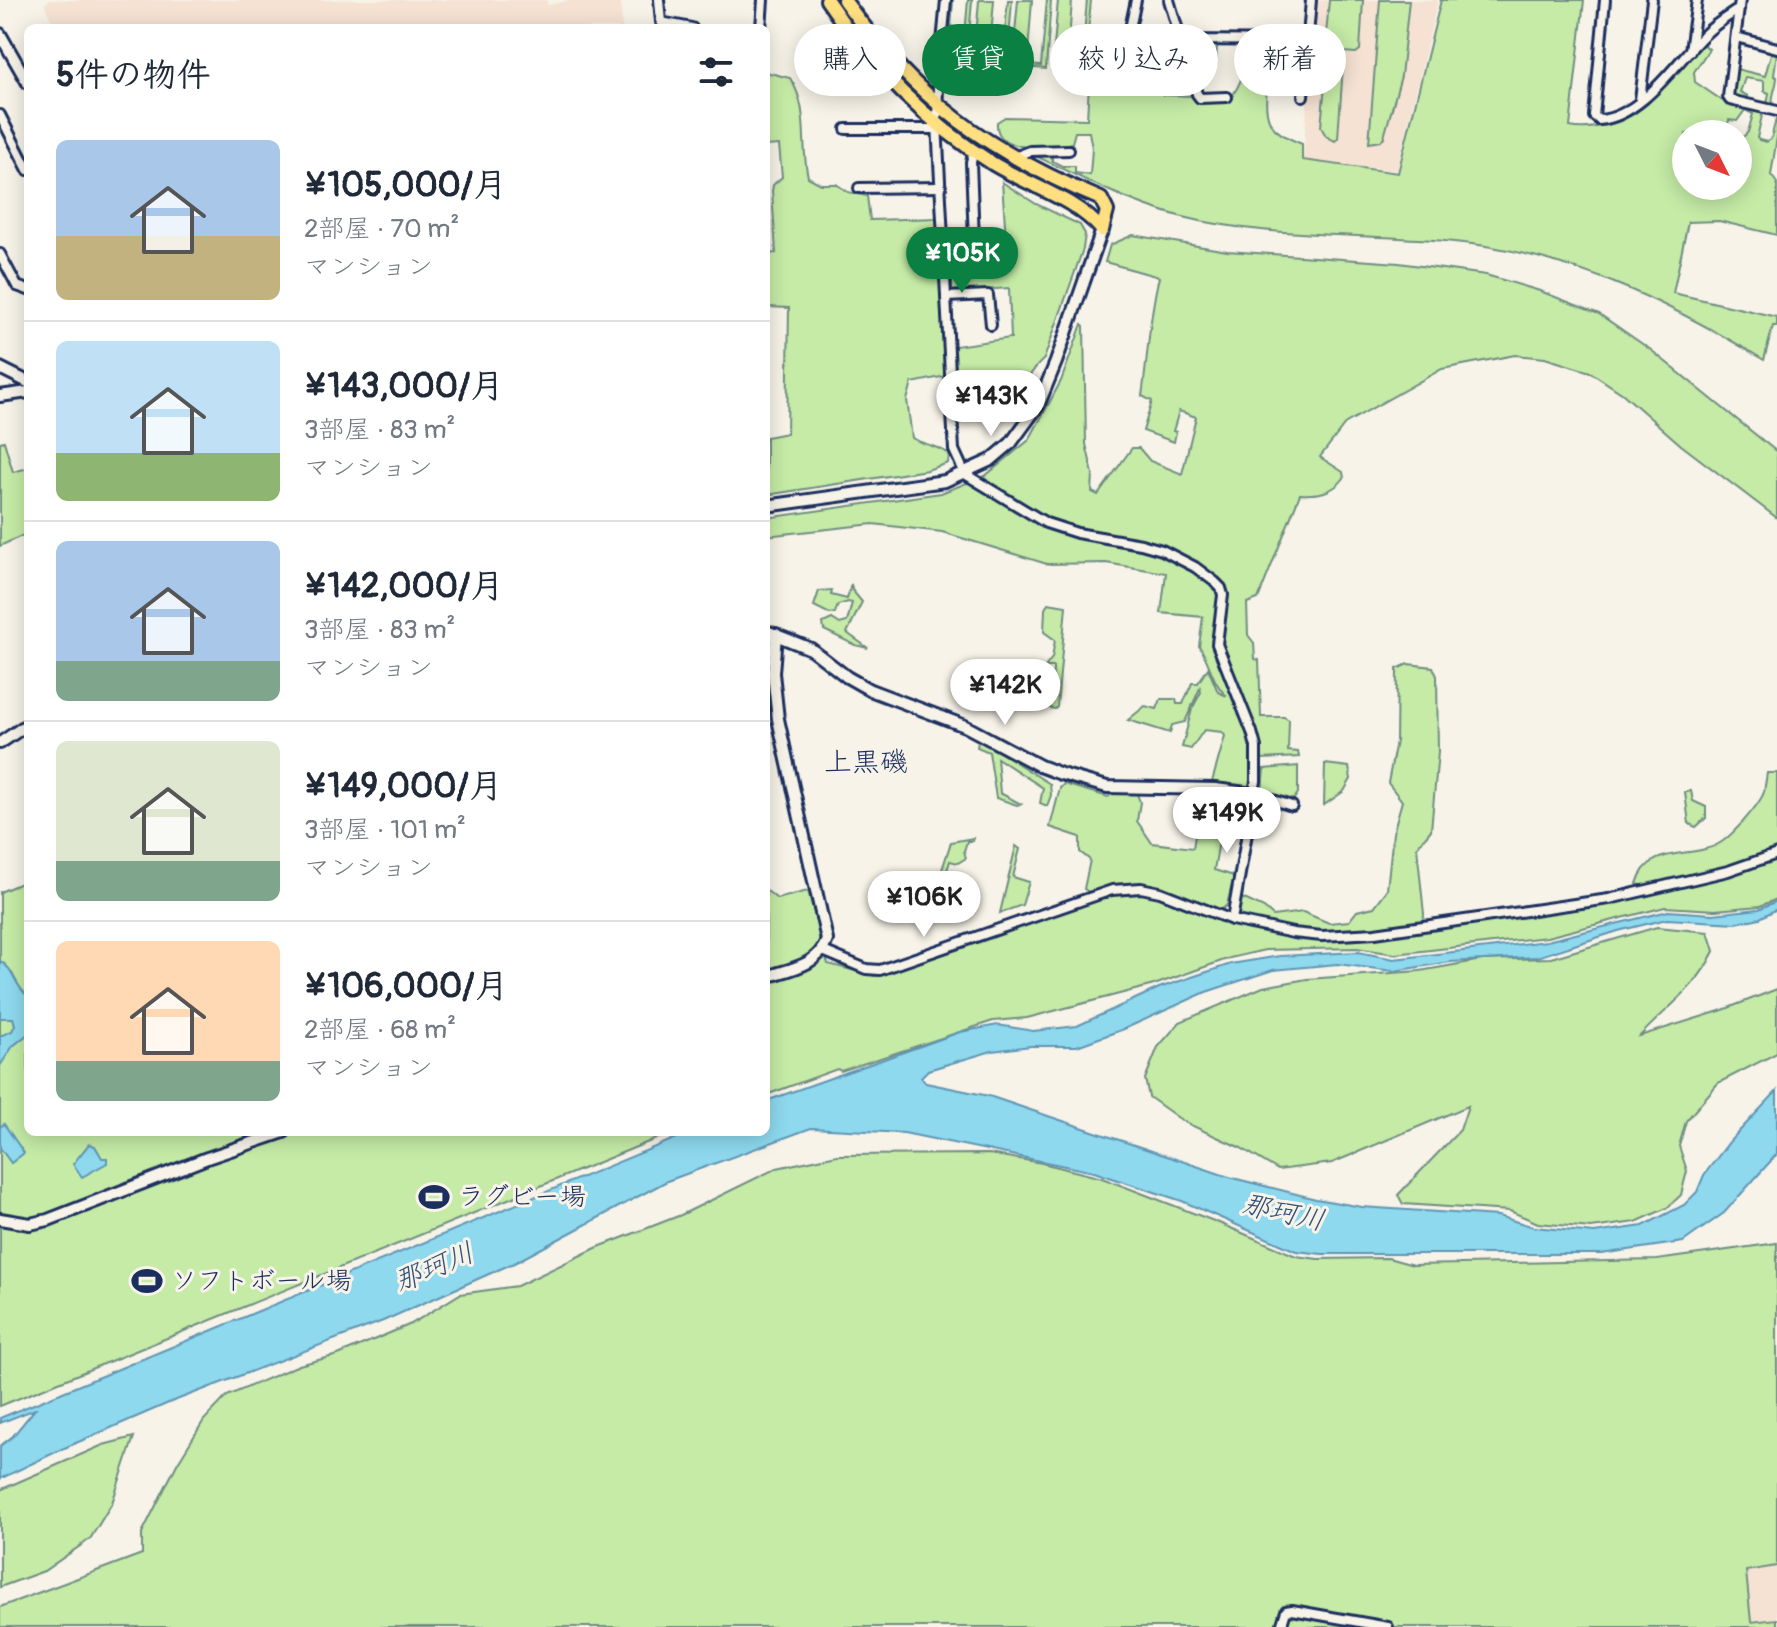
<!DOCTYPE html>
<html lang="ja">
<head>
<meta charset="utf-8">
<style>
  body { margin:0; font-family:Pangolin,"Klee One",sans-serif; background:#f2f2f3; color:#1f2937; height:100vh; display:flex; flex-direction:column; font-size:30px; white-space:nowrap }
  * { box-sizing:border-box; margin:0 }
  p { font-size:26px; color:#747a83 }
  .icon { flex:none; width:44px; height:44px; fill:none; stroke:currentColor; stroke-width:2; stroke-linecap:round; stroke-linejoin:round }
  .map { position:relative; flex:1; overflow:hidden }
  .panel { position:absolute; left:24px; top:24px; width:746px; height:1112px; display:flex; flex-direction:column; background:#fff; border-radius:12px; box-shadow:0 4px 20px #0003 }
  .panel>* { flex:none }
  .top-card { position:absolute; left:794px; top:24px; width:760px; height:72px; display:flex; gap:16px }
  .needle { width:52px; rotate:132deg }
  .fabs { position:absolute; left:1672px; top:120px; display:grid; gap:16px }
  .fabs a { display:grid; place-items:center; width:80px; height:80px; border-radius:50%; background:#fff; box-shadow:0 4px 20px #0003; font-size:40px }
  .price { position:absolute; translate:-50% -68px; padding:0 18px; border-radius:28px; background:#fff; color:#222; font-size:26px; line-height:52px; filter:drop-shadow(0 2px 4px #0008) }
  .price::after { content:''; position:absolute; left:50%; top:48px; width:24px; height:18px; margin-left:-12px; background:inherit; clip-path:polygon(0 0,100% 0,50% 100%) }
  .price.active { background:#0b8043; color:#fff }
  ul { padding:0; list-style:none }
  li { display:flex; align-items:center; gap:24px; height:200px; padding:0 32px }
  li+li { border-top:2px solid #e0e1e3 }
  li span { display:grid; place-items:center; flex:none; width:224px; height:160px; border-radius:12px; color:#555 }
  li>.icon { margin-inline-start:auto }
  span .icon { width:96px; height:96px; fill:#fffc; stroke-width:1 }
  li b { font-size:34px }
  h2 { display:flex; justify-content:space-between; align-items:center; height:96px; padding:0 32px; font-size:34px }
  .chip { padding:0 28px; border-radius:36px; background:#fff; box-shadow:0 4px 20px #0003; font-size:28px; line-height:72px }
  .chip.active { background:#0b8043; color:#fff }
  .map>svg:first-child { display:block }
</style>
</head>
<body>
<div class="map">
<svg width="1777" height="1627" viewBox="0 0 1777 1627">
  <rect width="100%" height="100%" fill="#f7f3e8"/>
  <filter id="ink" filterUnits="userSpaceOnUse"><feTurbulence type="fractalNoise" baseFrequency=".0125" numOctaves="2"/><feDisplacementMap in="SourceGraphic" scale="16" xChannelSelector="R" yChannelSelector="G"/><feConvolveMatrix kernelMatrix="1 2 1 2 8 2 1 2 1" color-interpolation-filters="sRGB"/></filter>
  <g filter="url(#ink)">
    <!-- built -->
    <g fill="#f5e2d3">
      <path d="M50,0H546L548,5L570,0H621L622,28H55L44,4Z"/>
      <path d="M1315,0H1438L1397,171L1303,160Z"/>
      <path d="M1777,1554V1627H1728L1724,1563Z"/>
    </g>
    <!-- green -->
    <g fill="#c5eba6" stroke="#708d82" stroke-width="2" fill-rule="evenodd">
      <path d="M950,0H953L949,56L963,58L968,0H972L967,61L947,59L945,56Z"/>
      <path d="M979,0H994L989,61L1002,63L1008,0H1012L1007,65L974,62Z"/>
      <path d="M1018,0H1032L1027,65L1041,66L1047,0H1051L1046,69L1012,66Z"/>
      <path d="M1058,0H1072L1067,69L1081,71L1087,0H1091L1084,74L1052,70Z"/>
      <path d="M1329,0H1363L1360,50L1356,53L1328,51L1325,48Z"/>
      <path d="M1380,0H1409L1401,76L1384,137L1381,141L1369,143Z"/>
      <path d="M1441,0H1584L1570,127C1621,138 1672,78 1702,43L1709,49L1694,72L1695,82L1723,101L1763,111L1757,138L1759,140L1767,142L1771,139L1777,115V137L1771,175L1777,183V235L1719,221L1688,222L1673,293L1777,317V326H1773L1764,360C1678,308 1586,262 1486,246C1387,231 1275,241 1179,216C1130,203 1079,177 1034,155L1052,156V161L1062,166H1075V173L1090,175L1092,148L1089,132H1075L1072,143C1051,148 994,155 997,122L1005,117L1087,119L1089,83L1103,39L1111,41L1113,66L1163,70V95L1192,96L1197,100C1230,98 1233,104 1244,71L1251,69L1257,61H1266L1281,70L1278,85H1267C1264,122 1268,130 1302,144V160L1398,173ZM1745,110L1753,114L1748,132L1743,137L1738,136V186H1686V134H1734L1727,128L1729,120L1737,121Z"/>
      <path d="M1190,44H1217L1216,65L1193,66L1188,48Z"/>
      <path d="M1772,50L1777,52L1774,76L1777,77C1777,87 1770,98 1773,106L1767,104L1769,93L1764,91V81L1745,78L1740,92L1748,96L1747,100L1734,98L1731,95L1736,69L1765,76Z"/>
      <path d="M1327,63H1341L1343,66L1338,138L1335,141L1326,136L1321,127Z"/>
      <path d="M766,72L790,78C810,109 800,142 808,177L821,184H836L848,192L867,196L870,220L940,218L946,376L912,383L907,400L912,438C924,445 938,446 949,454L948,463L927,470L766,495V437L787,433L789,308L768,307L766,254L776,253L772,191L773,185L782,177L779,145L766,146Z"/>
      <path d="M1002,182L1036,204L1080,225L1085,234L1083,249L1044,359C1034,367 1028,378 1021,389C1005,412 981,409 957,406L955,346L1011,338L1009,288L952,292V271L1008,267Z"/>
      <path d="M1133,235L1227,251L1399,263L1486,275L1540,291L1599,314L1651,350L1777,452V518L1681,445L1623,394L1590,372L1545,358L1515,355L1442,369L1346,423L1320,457L1343,472L1344,478C1333,493 1317,495 1300,494L1258,599L1247,603L1248,635L1254,643L1255,659L1259,660L1261,717H1284L1289,720L1288,751L1298,752L1299,757L1262,759L1260,740L1241,694L1232,695C1249,722 1255,755 1252,787L1212,782L1225,736L1222,732L1204,730L1191,749L1182,747L1192,709L1201,692L1200,688L1185,722L1172,725L1170,733L1128,720L1145,706L1157,709L1161,699H1176L1177,704H1183L1192,683H1198L1208,668L1218,692L1227,696C1212,684 1210,661 1199,646L1203,617L1161,613L1166,573L1106,563L1047,564L942,532L873,524L766,536V518L941,493L985,476L1029,440L1061,381L1082,324L1084,326L1086,444L1093,474L1092,492L1098,495L1132,448H1139L1150,461L1182,474L1196,417L1179,411L1173,431L1176,432L1174,442L1143,431L1152,401L1142,396C1148,356 1149,316 1159,277L1105,262L1110,245Z"/>
      <path d="M4,441L13,472L28,468V533L0,546V442Z"/>
      <path d="M851,584L852,590L862,602L847,633L868,648L855,645L824,630L823,623L832,619L840,624L847,622L852,603L848,602L838,605L835,613L830,614L814,606L819,591L832,590L831,595L847,599Z"/>
      <path d="M1048,603L1066,606L1057,707L1055,709L1006,701L1008,696C1035,700 1053,700 1053,667H1045L1052,658L1055,640L1044,632L1045,609Z"/>
      <path d="M1408,664L1433,667L1437,676L1438,752L1431,830L1417,847L1424,914L1423,922L1372,930L1321,933L1239,917L1238,913L1242,898L1264,908L1273,916L1303,912L1329,923L1349,921L1357,911L1374,907L1387,890L1393,833L1402,801L1388,783L1396,741L1397,669Z"/>
      <path d="M982,741L1050,784L1051,795L1047,806L1040,803L1043,788L997,758L1000,793L1021,804L1017,805L996,798L989,752L977,747L978,742Z"/>
      <path d="M1325,764L1349,767L1351,779L1344,791L1324,805Z"/>
      <path d="M1298,766V793L1292,802L1264,795L1262,791L1264,769Z"/>
      <path d="M1767,773H1777V852L1743,864L1645,886L1637,884C1648,843 1692,860 1720,843C1732,836 1760,804 1764,792C1765,786 1766,779 1767,773Z"/>
      <path d="M1064,784L1108,797L1112,794H1137L1140,802L1137,821L1152,843L1193,848L1201,800L1215,798L1226,801L1214,870L1234,876L1227,905L1221,910L1135,883L1089,892L1084,889L1090,860L1080,852V837L1050,827L1060,788Z"/>
      <path d="M1691,791L1693,801L1706,807V818L1696,827L1689,824L1685,792Z"/>
      <path d="M973,838L972,841H967L964,851L966,858L958,863L950,861L945,877L940,876L951,842Z"/>
      <path d="M1016,846L1020,849L1013,877L1029,882L1022,905L1000,913Z"/>
      <path d="M1777,859V899L1760,906L1715,910L1665,907L1547,937L1395,954L1357,948L1265,950L1230,958L1154,985L1027,1018L993,1021L841,1071L837,1069L766,1095V890L777,899L808,891L828,964L875,976L1108,896L1138,892L1160,896L1232,926L1322,940L1375,938L1592,907L1741,872Z"/>
      <path d="M28,880V1132H673L0,1406V892Z"/>
      <path d="M1657,927L1708,932L1714,951C1698,987 1666,1008 1640,1036L1723,1010L1777,989V1053L1718,1083L1686,1121L1679,1146L1687,1171L1681,1195L1667,1208L1636,1222L1591,1228L1538,1223L1510,1211L1403,1204L1398,1195L1460,1130L1468,1106L1332,1163L1278,1170L1241,1148L1184,1122L1149,1097L1145,1079L1158,1047L1180,1022L1263,987L1307,979L1420,971L1482,960L1551,958Z"/>
      <path d="M989,1154L1042,1163L1102,1178L1219,1223L1296,1256L1318,1259L1388,1258L1413,1265L1657,1260L1777,1243V1566L1746,1571L1751,1622L1777,1619V1627H0V1607L142,1554V1533L177,1464L204,1420L227,1396L299,1365L338,1355L411,1324L460,1294L517,1286L596,1248L681,1215L777,1168L837,1155Z"/>
      <path d="M134,1437L112,1503L90,1539L44,1571L0,1587V1490L103,1445Z"/>
    </g>
    <!-- water -->
    <g fill="#8ed9ee" stroke="#6095b4" stroke-width="2">
      <path d="M1777,901V909L1760,918L1736,923L1667,919L1618,931L1537,957L1450,962L1394,971L1337,964L1273,970L1206,992L1124,1029L1077,1046H1031L992,1051L928,1070L921,1077L926,1083L989,1096L1229,1177L1316,1199L1362,1207L1498,1216L1534,1227L1594,1233L1643,1226L1684,1205L1697,1192L1704,1175L1730,1141L1777,1091V1154L1724,1213L1683,1242L1601,1254H1322L1296,1251L1182,1201L1094,1172L904,1133L811,1128L667,1181L516,1262L383,1321L171,1402L62,1449L0,1479V1446L13,1436L35,1409L0,1423V1418L691,1132H766V1101L960,1032L998,1025L1033,1031L1077,1026L1159,988L1231,964L1280,956L1358,952L1394,959L1547,941L1668,911L1713,914L1759,909Z"/>
      <path d="M0,961C15,969 14,986 28,996V1034L13,1046L0,1066V1036L12,1031L15,1025L13,1018H0Z"/>
      <path d="M4,1124L24,1153L11,1163L0,1148V1127Z"/>
      <path d="M89,1144L95,1146L102,1158H107V1163L82,1177L73,1164Z"/>
    </g>
    <g fill="none" stroke-linecap="round" stroke-linejoin="round">
      <!-- minor casing -->
      <g stroke="#1b2f5e" stroke-width="14">
        <g id="minor">
          <path d="M659,0L661,22L692,28"/>
          <path d="M946,0L938,86L937,123L954,450L965,474L1046,523L1077,533L1141,544L1162,550L1195,567L1215,582L1221,588L1223,595L1217,644L1252,732L1256,747V781L1232,920"/>
          <path d="M1136,0L1128,38L1132,43H1184"/>
          <path d="M1169,0L1197,94L1200,98L1227,97"/>
          <path d="M1605,0L1594,116L1599,120C1642,117 1676,62 1704,35C1714,25 1727,17 1739,9"/>
          <path d="M1740,0L1728,97L1730,100L1777,111"/>
          <path d="M761,28L763,0"/>
          <path d="M1736,37L1777,48"/>
          <path d="M1183,40L1307,41"/>
          <path d="M1690,51L1697,0"/>
          <path d="M1303,96L1311,0"/>
          <path d="M1640,100L1652,0"/>
          <path d="M0,115L28,170"/>
          <path d="M846,129H938"/>
          <path d="M1012,158L1030,151L1069,150"/>
          <path d="M859,188L941,187"/>
          <path d="M974,241L975,255"/>
          <path d="M943,242L974,241L971,162L974,151"/>
          <path d="M0,254L17,286L28,290"/>
          <path d="M946,297L988,295L991,325"/>
          <path d="M1254,794L1292,806"/>
          <path d="M823,951L866,969L880,970L1112,890L1141,888L1160,892L1232,920L1293,933L1322,936L1375,933L1609,899L1728,871L1777,854"/>
          <path d="M1281,1627L1286,1611L1292,1610L1388,1627"/>
        </g>
      </g>
      <!-- tertiary casing -->
      <g stroke="#1b2f5e" stroke-width="16">
        <g id="tertiary">
          <path d="M0,34L28,83"/>
          <path d="M0,368L28,382"/>
          <path d="M0,396L28,392"/>
          <path d="M766,506L945,481L991,460L1011,443L1038,406L1056,362L1102,230"/>
          <path d="M766,631L811,649L847,677L870,690L965,726L1040,766L1061,774L1107,787L1215,789L1254,794"/>
          <path d="M0,743L28,724"/>
          <path d="M766,977C790,969 818,966 827,940L778,719L773,673L776,634"/>
          <path d="M0,1219L30,1224L48,1220L207,1158L284,1132"/>
        </g>
      </g>
      <!-- primary casing -->
      <g stroke="#1b2f5e" stroke-width="18">
        <g id="primary">
          <path d="M827,0C870,65 926,122 992,163C1027,185 1075,198 1102,230"/>
          <path d="M844,0C916,100 988,152 1101,199L1107,211L1102,230"/>
        </g>
      </g>
      <!-- minor -->
      <use href="#minor" stroke="#f7f3e8" stroke-width="8"/>
      <!-- tertiary -->
      <use href="#tertiary" stroke="#f7f3e8" stroke-width="10"/>
      <!-- primary -->
      <use href="#primary" stroke="#ffdf80" stroke-width="12"/>
    </g>
  </g>
  <!-- icons -->
  <defs>
    <g id="stadium-bare" transform="scale(2.4)"><path d="M0-5a6.5 5 0 1 0 0 10a6.5 5 0 1 0 0-10ZM-3.5-1.8h7v3.6h-7Z" fill="#1b2f5e" stroke="#f7f3e8" stroke-width="2.5" paint-order="stroke"/></g>
  </defs>
  <g fill-rule="evenodd">
    <use href="#stadium-bare" x="434" y="1197"/>
    <use href="#stadium-bare" x="147" y="1281"/>
  </g>
  <g text-anchor="middle" dominant-baseline="central" stroke-width="6" stroke-linejoin="round" paint-order="stroke">
    <!-- poi labels -->
    <g font-size="26" fill="#1b2f5e" stroke="#f7f3e8" text-anchor="start">
      <text x="458" y="1197">ラグビー場</text>
      <text x="171" y="1281">ソフトボール場</text>
    </g>
    <!-- neighbourhood labels -->
    <g font-size="28" fill="#1b2f5e" stroke="#f7f3e8">
      <text x="866" y="762">上黒磯</text>
    </g>
    <!-- water labels -->
    <g font-size="28" font-style="italic" fill="#32517b" stroke="#f7f3e8">
      <text transform="translate(1283 1213) rotate(12)">那珂川</text>
      <text transform="translate(434 1268) rotate(-23)">那珂川</text>
    </g>
  </g>
</svg>
<div class="fabs">
<a><svg class="needle" viewBox="-14 -14 28 28"><path d="M0-13l5 13h-10z" fill="#e53935"/><path d="M0 13l5-13h-10z" fill="#747a83"/></svg></a>
</div>
<b class="price active" style="left:962px;top:295px">¥105K</b>
<b class="price" style="left:991px;top:438px">¥143K</b>
<b class="price" style="left:1005px;top:727px">¥142K</b>
<b class="price" style="left:1227px;top:855px">¥149K</b>
<b class="price" style="left:924px;top:939px">¥106K</b>
<div class="top-card">
<a class="chip">購入</a>
<a class="chip active">賃貸</a>
<a class="chip">絞り込み</a>
<a class="chip">新着</a>
</div>
<section class="panel">
<h2>5件の物件<svg class="icon" aria-label="filters" viewBox="0 0 24 24"><path d="M4 7h16M4 17h16"/><circle cx="9" cy="7" r="2"/><circle cx="15" cy="17" r="2"/></svg></h2>
<ul>
<li><span style="background:linear-gradient(#a9c7e8 60%,#c2b280 0)"><svg class="icon" aria-label="home" viewBox="0 0 24 24"><path d="M3 11l9-7 9 7M6 9v11h12V9"/></svg></span><div><b>¥105,000/月</b><p>2部屋 · 70 m²</p><p>マンション</p></div></li>
<li><span style="background:linear-gradient(#bfe0f5 70%,#8fb573 0)"><svg class="icon" aria-label="home" viewBox="0 0 24 24"><path d="M3 11l9-7 9 7M6 9v11h12V9"/></svg></span><div><b>¥143,000/月</b><p>3部屋 · 83 m²</p><p>マンション</p></div></li>
<li><span style="background:linear-gradient(#a9c7e8 75%,#7fa58c 0)"><svg class="icon" aria-label="home" viewBox="0 0 24 24"><path d="M3 11l9-7 9 7M6 9v11h12V9"/></svg></span><div><b>¥142,000/月</b><p>3部屋 · 83 m²</p><p>マンション</p></div></li>
<li><span style="background:linear-gradient(#dfe7d0 75%,#7fa58c 0)"><svg class="icon" aria-label="home" viewBox="0 0 24 24"><path d="M3 11l9-7 9 7M6 9v11h12V9"/></svg></span><div><b>¥149,000/月</b><p>3部屋 · 101 m²</p><p>マンション</p></div></li>
<li><span style="background:linear-gradient(#ffd9b3 75%,#7fa58c 0)"><svg class="icon" aria-label="home" viewBox="0 0 24 24"><path d="M3 11l9-7 9 7M6 9v11h12V9"/></svg></span><div><b>¥106,000/月</b><p>2部屋 · 68 m²</p><p>マンション</p></div></li>
</ul>
</section>
</div>
</body>
</html>
